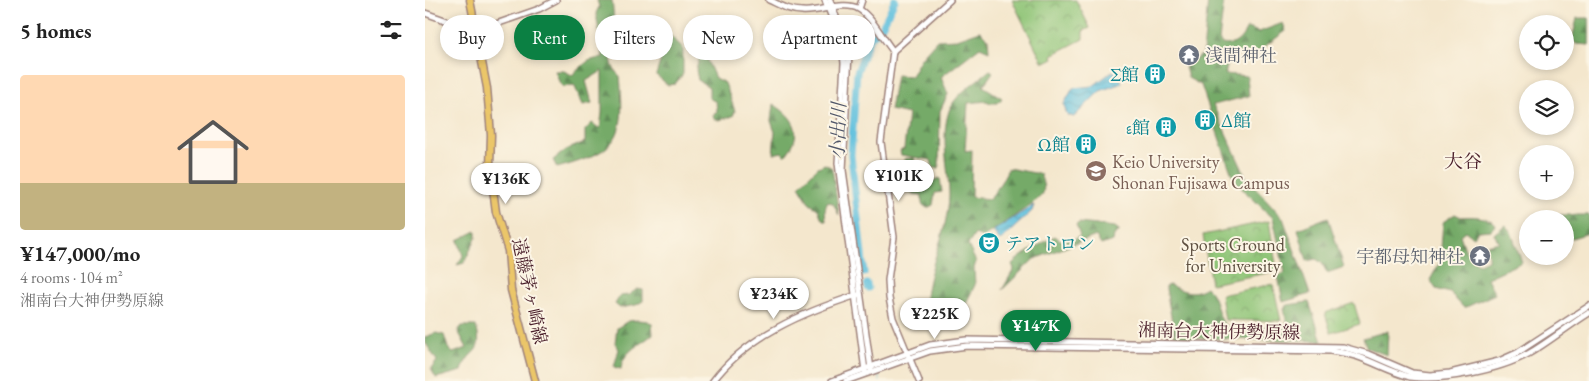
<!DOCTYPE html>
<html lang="en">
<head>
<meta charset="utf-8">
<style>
  body { margin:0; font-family:"EB Garamond","Noto Serif JP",serif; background:#f6f6f6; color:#222; height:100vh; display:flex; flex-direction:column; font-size:19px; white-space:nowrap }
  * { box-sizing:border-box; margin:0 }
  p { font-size:16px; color:#767676 }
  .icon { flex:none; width:28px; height:28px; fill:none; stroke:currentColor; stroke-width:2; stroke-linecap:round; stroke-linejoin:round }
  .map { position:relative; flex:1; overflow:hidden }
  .details { display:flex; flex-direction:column; background:#fff; width:425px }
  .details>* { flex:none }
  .hud { position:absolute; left:15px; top:15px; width:475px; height:45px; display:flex; gap:10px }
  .controls { position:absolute; left:1094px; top:15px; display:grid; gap:10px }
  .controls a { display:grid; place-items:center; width:55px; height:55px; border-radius:50%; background:#fff; box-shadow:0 2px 8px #0003; font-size:25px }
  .price { position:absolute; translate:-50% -42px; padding:0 11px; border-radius:18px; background:#fff; color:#222; font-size:16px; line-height:32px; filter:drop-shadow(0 1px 2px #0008) }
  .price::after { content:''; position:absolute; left:50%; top:30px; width:15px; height:11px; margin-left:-8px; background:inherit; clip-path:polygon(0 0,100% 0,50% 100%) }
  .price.on { background:#0b8043; color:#fff }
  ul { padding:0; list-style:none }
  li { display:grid; align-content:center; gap:10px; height:265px; padding:0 20px }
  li+li { border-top:1px solid #e0e0e0 }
  li span { display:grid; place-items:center; height:155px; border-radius:5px; color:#555 }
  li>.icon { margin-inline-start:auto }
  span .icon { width:90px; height:90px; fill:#fffc; stroke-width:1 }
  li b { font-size:21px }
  h2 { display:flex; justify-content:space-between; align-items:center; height:60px; padding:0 20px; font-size:21px }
  .tag { padding:0 18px; border-radius:22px; background:#fff; box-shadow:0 2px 8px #0003; font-size:18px; line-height:45px }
  .tag.on { background:#0b8043; color:#fff }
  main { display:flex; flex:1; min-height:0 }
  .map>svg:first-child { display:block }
</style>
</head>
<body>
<main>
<section class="details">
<h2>5 homes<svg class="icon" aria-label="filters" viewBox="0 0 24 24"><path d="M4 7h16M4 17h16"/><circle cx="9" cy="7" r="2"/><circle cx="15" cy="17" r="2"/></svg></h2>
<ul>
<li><span style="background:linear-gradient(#ffd9b3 70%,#c2b280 0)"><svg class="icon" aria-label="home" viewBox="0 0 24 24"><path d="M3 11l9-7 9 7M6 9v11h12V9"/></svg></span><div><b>¥147,000/mo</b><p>4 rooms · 104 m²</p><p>湘南台大神伊勢原線</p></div></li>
</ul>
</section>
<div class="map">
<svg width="1164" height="381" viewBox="0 0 1164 381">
  <defs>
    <pattern id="forest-firs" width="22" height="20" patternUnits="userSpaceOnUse" patternTransform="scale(1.25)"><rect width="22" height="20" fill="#74aa68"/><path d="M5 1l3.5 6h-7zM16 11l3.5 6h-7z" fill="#618a56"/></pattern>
    <pattern id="park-crowns" width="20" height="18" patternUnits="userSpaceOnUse" patternTransform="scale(1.25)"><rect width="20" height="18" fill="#90c578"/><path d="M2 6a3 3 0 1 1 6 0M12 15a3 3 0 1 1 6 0" fill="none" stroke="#789f63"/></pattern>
    <pattern id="water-waves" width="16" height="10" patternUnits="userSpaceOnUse" patternTransform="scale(1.25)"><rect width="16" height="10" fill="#5fc0de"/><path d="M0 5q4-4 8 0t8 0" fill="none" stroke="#509bb4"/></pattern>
  </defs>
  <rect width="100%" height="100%" fill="#fcf5e5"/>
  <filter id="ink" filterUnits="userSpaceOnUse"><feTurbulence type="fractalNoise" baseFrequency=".02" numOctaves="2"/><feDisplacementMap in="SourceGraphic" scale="10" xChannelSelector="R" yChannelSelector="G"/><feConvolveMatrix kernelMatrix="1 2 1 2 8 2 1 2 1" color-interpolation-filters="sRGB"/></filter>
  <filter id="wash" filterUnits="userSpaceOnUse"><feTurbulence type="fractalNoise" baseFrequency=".0096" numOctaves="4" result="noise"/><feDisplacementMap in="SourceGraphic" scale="20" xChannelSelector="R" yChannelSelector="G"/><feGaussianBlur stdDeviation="1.12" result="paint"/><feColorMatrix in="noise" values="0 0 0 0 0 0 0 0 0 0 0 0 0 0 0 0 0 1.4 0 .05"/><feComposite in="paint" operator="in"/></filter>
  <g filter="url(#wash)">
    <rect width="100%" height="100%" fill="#f4e7cd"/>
    <!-- forest -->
    <g fill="url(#forest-firs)" stroke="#5f644a">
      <path d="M172,0H187C188,9 189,18 189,28C189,44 180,64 195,76C201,139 194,151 132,168L128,160L141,150L160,142V130L167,123L175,129L177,113V71L161,81L167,103L158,105L149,85L139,87L135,84L130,71H139L147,75L163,61L178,57L171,13L174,7Z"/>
      <path d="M783,0H799L794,40L797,44C811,47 816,39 822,28L834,32L858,23L861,31L825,57L805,54L800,74L822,76L824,96L788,105L821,177L858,218L885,294L858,302L853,276L860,273L848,218L809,181L776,85L763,78L760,67L778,54Z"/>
      <path d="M1152,18H1164V45L1151,44L1147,40Z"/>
      <path d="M290,22L308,24L316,30L318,46L315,52L305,42L293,40L291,43L284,46L282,60L290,78L300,83L310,111L308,116L294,120L289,119L288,115L292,111L291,102L284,98V87L273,80L271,70L274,59L278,57L282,47L283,27Z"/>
      <path d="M555,31L563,39L564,51L555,47L516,77L523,94L515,111L514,168H508L506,160L476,155L475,151L479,149L483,114L465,110L471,75L486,76L496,58L512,40L532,39Z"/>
      <path d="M244,34L258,48V74L250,84L243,85L231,75Z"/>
      <path d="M565,70L568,72L558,86L577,98L573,103H565L562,101L543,103L540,151L547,150L546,197L565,199L580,176L583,168L615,174C617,180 620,187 618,193C616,200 568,230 558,237L550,234L543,245L551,262L549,268L550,285L540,305L500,312C500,270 523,235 524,195C524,168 515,138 524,111C529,95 552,81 565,70Z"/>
      <path d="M348,104C371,118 379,134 360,156L357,152L348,154L350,132L346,121Z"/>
      <path d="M489,158L494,181L499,184L515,178L517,192L510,193L508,205L502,208L497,204V195L483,193L481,178L474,172L480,170L479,159Z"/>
      <path d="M400,164L407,168L414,215L408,203L402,202L400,210L401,221L397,219L393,209L385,204L374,186L393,167Z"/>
      <path d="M1030,214L1036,217C1047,216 1062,216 1071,224L1066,230L1053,231L1048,237L1040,231L1035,235L1041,252L1048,250V260L1054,264L1063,260V253L1059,249L1062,245L1074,242L1069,234L1080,225L1086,232L1097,262L1062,278L1070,294L1039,308L1025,293L1011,289L1005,280L1015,262L1018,222Z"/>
      <path d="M1116,215H1164V233L1140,240V219H1108Z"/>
      <path d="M903,217L919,267L902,273L897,263L891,259L882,261L873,229Z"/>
      <path d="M654,223L690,227L695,231L689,235L688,241L676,245L671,236L609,259L577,290L589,269L587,264C600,252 615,245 630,236L635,240H648L655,236L651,225Z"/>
      <path d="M51,231V238L39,263L32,265L38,256L33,240Z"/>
      <path d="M744,285C759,291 767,296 781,287C794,297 790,315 801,326L863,328L859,309L862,305L884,302L897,341L750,338L741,289V286Z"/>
      <path d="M212,289L218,290V301L211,305L195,308L190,304L195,296L204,295Z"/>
      <path d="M213,320L223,321L227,324L228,334C216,345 198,350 196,369L189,367L194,349L190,343L192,328L203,321Z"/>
      <path d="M37,326H51C60,357 43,347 37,371L11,378L6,369L12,361L0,342V337L11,333L19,335L23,348L28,353L42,348L33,331Z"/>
      <path d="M963,331L962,355L942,348L938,338Z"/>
    </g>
    <!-- park -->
    <g fill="url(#park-crowns)" stroke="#6d7252">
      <path d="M587,0H651L665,28L658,31V39L627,55L628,58L618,63Z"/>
      <path d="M844,221L852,271L786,284L778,235Z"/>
      <path d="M848,284L856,321L800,320L796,295Z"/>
      <path d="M929,303L935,324L906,333L900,313Z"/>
      <path d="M610,320L631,321L630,338H610Z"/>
    </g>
    <!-- water -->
    <g fill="url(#water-waves)" stroke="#547084">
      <path d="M688,71L693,74L697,83L675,91L649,117L642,115L639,104L648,88L668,86Z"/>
      <path d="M609,205L607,211L575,241L568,231Z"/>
    </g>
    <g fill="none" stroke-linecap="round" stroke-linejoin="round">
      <!-- stream -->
      <path stroke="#5fc0de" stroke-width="1" d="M453,375L455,381"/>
      <!-- river -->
      <g stroke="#5fc0de" stroke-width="7">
        <path d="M439,273L426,155L432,72L445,37C457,33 464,11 470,0"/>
        <path d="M442,284L443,288"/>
      </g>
    </g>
  </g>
  <g filter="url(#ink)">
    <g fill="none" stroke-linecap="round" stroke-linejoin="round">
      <!-- minor casing -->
      <g stroke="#9f837c" stroke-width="8">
        <g id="minor">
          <path d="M344,0C355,5 365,11 377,11C395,13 418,0 434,9C448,18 458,39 468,51L456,142L469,237L463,280L464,298L468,318L494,381"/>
          <path d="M400,0C408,21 417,40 419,63L413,163L440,371"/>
          <path d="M405,0L424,53L418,170L446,369"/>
          <path d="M434,9L437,0"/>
          <path d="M0,13L51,31L114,9L131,0"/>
          <path d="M468,51L525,0"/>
          <path d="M288,381C322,336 379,312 432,295"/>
          <path d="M407,381L505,345L541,340L918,347L943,354L987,373L1005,375L1025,373L1074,361L1092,353L1164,306"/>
          <path d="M421,381L505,351L542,346L905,351C939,354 955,369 985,377C1018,381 1074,370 1103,354C1124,342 1143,326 1164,313"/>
        </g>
      </g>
      <!-- major casing -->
      <g stroke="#9f837c" stroke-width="9">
        <path id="major" d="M45,0L62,88L66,135L65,166L71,212L83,251L86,290L110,381"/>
      </g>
      <!-- minor -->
      <use href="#minor" stroke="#fff" stroke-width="5"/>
      <!-- major -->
      <use href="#major" stroke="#ebc669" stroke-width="6"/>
    </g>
  </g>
  <!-- icons -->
  <defs>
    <g id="temple-disc" transform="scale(1.125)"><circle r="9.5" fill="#6b7280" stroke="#fcf5e5"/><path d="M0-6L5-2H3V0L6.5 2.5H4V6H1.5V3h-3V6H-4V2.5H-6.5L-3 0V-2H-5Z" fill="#fff"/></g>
    <g id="building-disc" transform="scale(1.125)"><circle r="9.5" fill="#0f9aa8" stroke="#fcf5e5"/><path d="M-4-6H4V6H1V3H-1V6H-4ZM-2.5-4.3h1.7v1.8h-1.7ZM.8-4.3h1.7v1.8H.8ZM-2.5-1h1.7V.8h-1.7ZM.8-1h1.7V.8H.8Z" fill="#fff"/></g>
    <g id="university-disc" transform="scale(1.125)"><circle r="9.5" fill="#8d6e63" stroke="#fcf5e5"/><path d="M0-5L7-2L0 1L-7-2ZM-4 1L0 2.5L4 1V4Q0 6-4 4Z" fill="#fff"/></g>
    <g id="theatre-disc" transform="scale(1.125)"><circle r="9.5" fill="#0f9aa8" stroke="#fcf5e5"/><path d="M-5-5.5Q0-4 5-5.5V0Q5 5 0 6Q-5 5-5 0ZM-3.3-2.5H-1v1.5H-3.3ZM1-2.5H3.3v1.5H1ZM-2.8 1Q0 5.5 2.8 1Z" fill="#fff"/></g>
  </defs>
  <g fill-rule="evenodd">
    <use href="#temple-disc" x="764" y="55"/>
    <use href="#building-disc" x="730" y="74"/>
    <use href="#building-disc" x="780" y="120"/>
    <use href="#building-disc" x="741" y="127"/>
    <use href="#building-disc" x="661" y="144"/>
    <use href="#university-disc" x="671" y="171"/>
    <use href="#theatre-disc" x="564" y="243"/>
    <use href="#temple-disc" x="1055" y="256"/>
  </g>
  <g text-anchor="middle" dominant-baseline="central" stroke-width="4" stroke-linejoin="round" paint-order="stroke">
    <!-- worship labels -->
    <g font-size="18" fill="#5b616d" stroke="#fcf5e5" text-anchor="start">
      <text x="780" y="55">浅間神社</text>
      <text x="1039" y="256" text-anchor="end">宇都母知神社</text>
    </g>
    <!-- culture labels -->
    <g font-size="18" fill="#0d838f" stroke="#fcf5e5" text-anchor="end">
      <text x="714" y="74">Σ館</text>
      <text x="796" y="120" text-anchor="start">Δ館</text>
      <text x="725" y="127">ε館</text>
      <text x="645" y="144">Ω館</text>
      <text x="580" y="243" text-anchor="start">テアトロン</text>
    </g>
    <!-- education labels -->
    <g font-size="18" fill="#785e54" stroke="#fcf5e5" text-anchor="start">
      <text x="687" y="161">Keio University<tspan x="687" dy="21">Shonan Fujisawa Campus</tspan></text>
    </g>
    <!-- park labels -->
    <g font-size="18" fill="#5f5142" stroke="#fcf5e5">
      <text x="808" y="244">Sports Ground<tspan x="808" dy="21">for University</tspan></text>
    </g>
    <!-- street labels -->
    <g font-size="18" fill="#4a1f2b" stroke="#fcf5e5">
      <text transform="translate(105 291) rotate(78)">遠藤茅ヶ崎線</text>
      <text transform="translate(794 331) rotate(1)">湘南台大神伊勢原線</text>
    </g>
    <!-- water labels -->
    <g font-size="19" font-style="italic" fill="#51576a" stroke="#fcf5e5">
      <text transform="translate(413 131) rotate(-88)">小出川</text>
    </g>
    <!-- neighbourhood labels -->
    <g font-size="19" fill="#4a1f2b" stroke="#fcf5e5">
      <text x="1038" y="161">大谷</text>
    </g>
  </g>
</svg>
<div class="controls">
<a><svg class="icon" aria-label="locate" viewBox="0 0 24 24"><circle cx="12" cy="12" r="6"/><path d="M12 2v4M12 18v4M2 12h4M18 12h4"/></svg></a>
<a><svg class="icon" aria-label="layers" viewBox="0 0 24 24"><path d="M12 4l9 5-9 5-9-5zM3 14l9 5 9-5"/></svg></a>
<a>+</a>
<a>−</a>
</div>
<b class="price" style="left:474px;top:202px">¥101K</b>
<b class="price" style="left:81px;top:205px">¥136K</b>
<b class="price" style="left:349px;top:320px">¥234K</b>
<b class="price" style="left:510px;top:340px">¥225K</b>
<b class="price on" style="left:611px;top:352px">¥147K</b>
<div class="hud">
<a class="tag">Buy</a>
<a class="tag on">Rent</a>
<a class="tag">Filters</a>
<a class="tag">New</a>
<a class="tag">Apartment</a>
</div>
</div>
</main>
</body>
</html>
